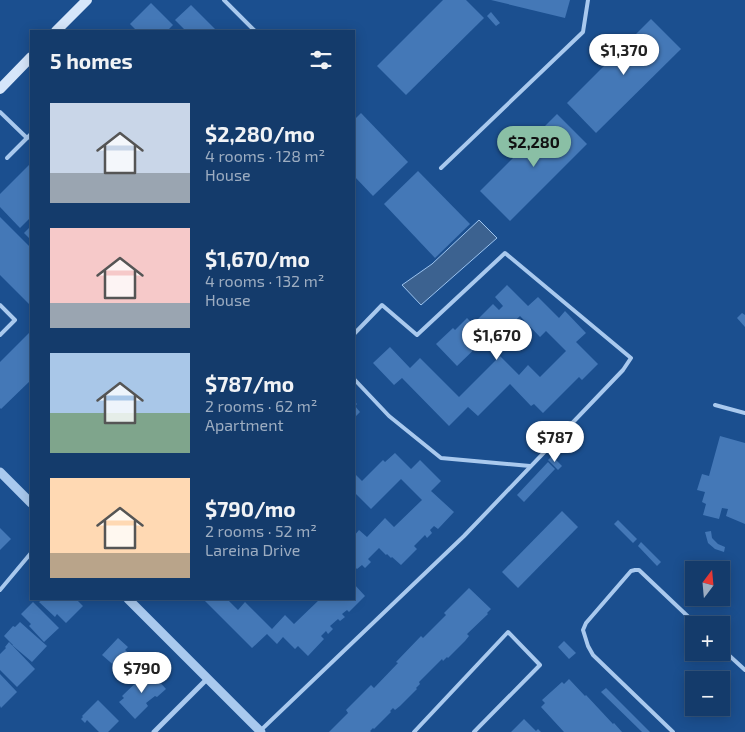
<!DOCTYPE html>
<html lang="en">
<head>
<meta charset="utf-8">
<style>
  body { margin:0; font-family:"Exo 2",sans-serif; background:#1d4271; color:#f1f3f6; height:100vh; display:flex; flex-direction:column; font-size:19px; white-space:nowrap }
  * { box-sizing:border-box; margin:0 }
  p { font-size:16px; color:#9dadc1 }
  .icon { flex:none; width:28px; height:28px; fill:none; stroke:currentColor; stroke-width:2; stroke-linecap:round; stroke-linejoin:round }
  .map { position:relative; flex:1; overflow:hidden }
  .details { position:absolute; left:30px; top:30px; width:325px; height:570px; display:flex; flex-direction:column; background:#143b6b; border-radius:0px; box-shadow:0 2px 12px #0003,0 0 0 1px #33557e }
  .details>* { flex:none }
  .needle { width:32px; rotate:16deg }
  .buttons { position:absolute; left:685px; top:561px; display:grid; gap:10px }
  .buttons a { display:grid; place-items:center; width:45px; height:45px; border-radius:0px; background:#143b6b; box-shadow:0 2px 12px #0003,0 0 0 1px #33557e; font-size:25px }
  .price { position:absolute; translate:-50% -42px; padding:0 11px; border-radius:18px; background:#fff; color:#222; font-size:16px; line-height:32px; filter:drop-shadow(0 1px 2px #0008) }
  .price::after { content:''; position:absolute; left:50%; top:30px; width:15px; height:11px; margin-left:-8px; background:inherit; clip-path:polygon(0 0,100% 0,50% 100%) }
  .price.on { background:#8abfa5; color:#111 }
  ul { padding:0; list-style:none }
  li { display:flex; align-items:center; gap:15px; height:125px; padding:0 20px }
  li span { display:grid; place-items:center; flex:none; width:140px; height:100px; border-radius:0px; color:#555 }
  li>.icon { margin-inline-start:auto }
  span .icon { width:60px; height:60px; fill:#fffc; stroke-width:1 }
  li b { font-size:21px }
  h2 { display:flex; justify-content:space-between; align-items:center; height:60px; padding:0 20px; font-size:21px }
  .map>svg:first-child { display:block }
</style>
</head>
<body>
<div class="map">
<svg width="745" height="732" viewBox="0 0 745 732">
  <rect width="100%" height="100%" fill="#1b4f8f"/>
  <!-- water -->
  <path fill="#3c6290" stroke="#9cc4f0" d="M479,220L497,238L421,305L402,285L432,264Z"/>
  <!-- building -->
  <g fill="#4478b7">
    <path d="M443,0H466L484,18L406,95L377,66Z"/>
    <path d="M491,0H570L565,18Z"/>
    <path d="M151,3L173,25L167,31H137L130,24Z"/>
    <path d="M191,5L217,31H186L175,20Z"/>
    <path d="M491,12L500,23L496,26L487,16Z"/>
    <path d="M651,19L681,49L596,133L567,103Z"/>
    <path d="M361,113L408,162L373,196L354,176V120Z"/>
    <path d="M557,114L587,144L510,221L480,191Z"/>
    <path d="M31,163V217L20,228L0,207V194Z"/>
    <path d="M418,171L470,224L435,258L384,204Z"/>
    <path d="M0,217L31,248V306L0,275Z"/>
    <path d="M31,226V240L24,233Z"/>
    <path d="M507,285L528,306L538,297L559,318L565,311L586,333L576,342L598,364L582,380L579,377L543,413L534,404L531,406L510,384L478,416L468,407L449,426L402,378L394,385L373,363L390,347L410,368L420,358L459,397L500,356L519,375L528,365L540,377L566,351L546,331L540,337L520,316L491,344L486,338L457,366L436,344L453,328L455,330L467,318L473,324L493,304L499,310L503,306L495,297Z"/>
    <path d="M742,313L745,315V327L737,318Z"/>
    <path d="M31,331V380L1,409L0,408V362Z"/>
    <path d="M354,401L357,404L355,406L360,412L354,418Z"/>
    <path d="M720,436L745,443V524L726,516L728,509L722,508L719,519L703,515L706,504L702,502L705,492L697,490L702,474L709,476Z"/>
    <path d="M395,453L411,469L420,460L441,481L431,491L454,512L438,529L434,526L430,530L432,533L427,538L425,535L414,546L417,549L401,565L392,557L391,558L387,554L386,555L379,548L368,559L371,562L365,568L362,565L357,569L354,566V536L359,530L367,537L385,518L394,527L422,500L401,479L371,509L354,492V473L362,481L383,460L385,462Z"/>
    <path d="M552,456L562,466L558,470L548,460Z"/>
    <path d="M548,462L555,469L524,502L517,495Z"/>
    <path d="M562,511L578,527L518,588L502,572Z"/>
    <path d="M618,520L637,539L633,543L614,524Z"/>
    <path d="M0,528L11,539L0,550Z"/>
    <path d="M711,531L712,538L718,544L725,547L724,552L715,549L708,543L705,532Z"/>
    <path d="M641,542L661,562L657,566L638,546Z"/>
    <path d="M354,584L365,596L349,612L347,610L342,614L345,617L340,621L338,619L330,626L333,629L328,634L326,631L321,636L324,639L308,656L298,646L295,649L283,637L277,644L267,634L252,648L203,599H227L238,610L245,602L272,629L285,615L294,624L320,599H354Z"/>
    <path d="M469,588L491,609L487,613L488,614L467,634L469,636L465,641L448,658L447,657L443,661L442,659L419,682L420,684L416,688L417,689L400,706L395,710L393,708L390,711L391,712L374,729L373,728L370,731L371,732H329L348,713L346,710L371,685L374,688L398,663L396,662L421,636L423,638L446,615L444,613Z"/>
    <path d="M41,599H76L83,606L66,623L57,614L55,617L39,602L42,600Z"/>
    <path d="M33,602L59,628L44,642L29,626L31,624L21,614Z"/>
    <path d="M20,622L47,646L32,662L12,645H13L4,636L13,626L15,627Z"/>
    <path d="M118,638L128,647L125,650L130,654L117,668L102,655Z"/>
    <path d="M564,641L576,653L569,659L558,647Z"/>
    <path d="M9,642L35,669L17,687L0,670V654L6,648L5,647Z"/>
    <path d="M149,670L166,689L157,697L155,696L146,703L148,706L135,719L119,702L124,698L122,696Z"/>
    <path d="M0,674L17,692L1,708L0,706Z"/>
    <path d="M569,679L585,696L586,695L613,724L614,723L622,732H564L541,707L545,703L542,700L562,682L564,684Z"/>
    <path d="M606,688L650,732H642L601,692Z"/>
    <path d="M98,700L119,721L108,732H99L87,720L85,723L81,719L83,717L82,716Z"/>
    <path d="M524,719L536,731L538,729L541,732H511Z"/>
  </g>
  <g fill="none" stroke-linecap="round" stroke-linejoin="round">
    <!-- service -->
    <g stroke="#a9c9ee" stroke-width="4">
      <path d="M224,0L255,31"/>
      <path d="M0,112L27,138L31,134"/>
      <path d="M7,158L27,138"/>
      <path d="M441,168L583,32L588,0"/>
      <path d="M0,305L15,320L0,335"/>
      <path d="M354,379L389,416L441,458L530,466"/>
      <path d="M715,405L745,413"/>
      <path d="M0,590L31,553"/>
      <path d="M721,648L745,670"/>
      <path d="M260,731L464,536L623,370L631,358L505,253L417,335L382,305L354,334"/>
      <path d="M414,732L508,632L540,665L474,732"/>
      <path d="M673,732L593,655L588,646L583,630L586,623L631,571L635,570H639L697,625"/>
    </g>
    <!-- minor -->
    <path stroke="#a9c9ee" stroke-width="5" d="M154,732L208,678"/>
    <!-- tertiary -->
    <g stroke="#a9c9ee" stroke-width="9">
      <path d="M0,472L31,503"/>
      <path d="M128,599L261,732"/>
    </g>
    <!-- secondary -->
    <g stroke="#d6e6fa" stroke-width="10">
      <path d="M56,31L87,0"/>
      <path d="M0,89L31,57"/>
    </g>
  </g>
</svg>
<div class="buttons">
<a><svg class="needle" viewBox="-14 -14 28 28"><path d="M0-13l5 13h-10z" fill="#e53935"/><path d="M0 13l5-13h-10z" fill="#9dadc1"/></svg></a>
<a>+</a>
<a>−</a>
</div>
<b class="price" style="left:624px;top:76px">$1,370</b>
<b class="price on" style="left:534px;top:168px">$2,280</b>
<b class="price" style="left:497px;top:361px">$1,670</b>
<b class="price" style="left:555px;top:463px">$787</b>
<b class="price" style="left:142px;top:694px">$790</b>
<section class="details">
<h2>5 homes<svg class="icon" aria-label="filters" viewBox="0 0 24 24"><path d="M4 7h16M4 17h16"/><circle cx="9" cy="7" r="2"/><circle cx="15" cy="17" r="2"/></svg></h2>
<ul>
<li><span style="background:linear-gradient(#c9d6e8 70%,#9aa5b1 0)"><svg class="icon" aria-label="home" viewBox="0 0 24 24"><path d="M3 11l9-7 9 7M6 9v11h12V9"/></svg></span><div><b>$2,280/mo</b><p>4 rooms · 128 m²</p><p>House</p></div></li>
<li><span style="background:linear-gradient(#f6c9c9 75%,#9aa5b1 0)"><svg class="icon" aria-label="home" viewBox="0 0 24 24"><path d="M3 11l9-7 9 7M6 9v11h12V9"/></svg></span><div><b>$1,670/mo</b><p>4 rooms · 132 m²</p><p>House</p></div></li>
<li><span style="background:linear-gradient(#a9c7e8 60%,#7fa58c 0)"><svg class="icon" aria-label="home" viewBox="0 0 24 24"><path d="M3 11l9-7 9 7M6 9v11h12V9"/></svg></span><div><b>$787/mo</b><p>2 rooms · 62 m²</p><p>Apartment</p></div></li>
<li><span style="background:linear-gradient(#ffd9b3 75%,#b9a48a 0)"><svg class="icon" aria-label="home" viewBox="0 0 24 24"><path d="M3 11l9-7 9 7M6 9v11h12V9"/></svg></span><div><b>$790/mo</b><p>2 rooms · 52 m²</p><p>Lareina Drive</p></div></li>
</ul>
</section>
</div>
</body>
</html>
